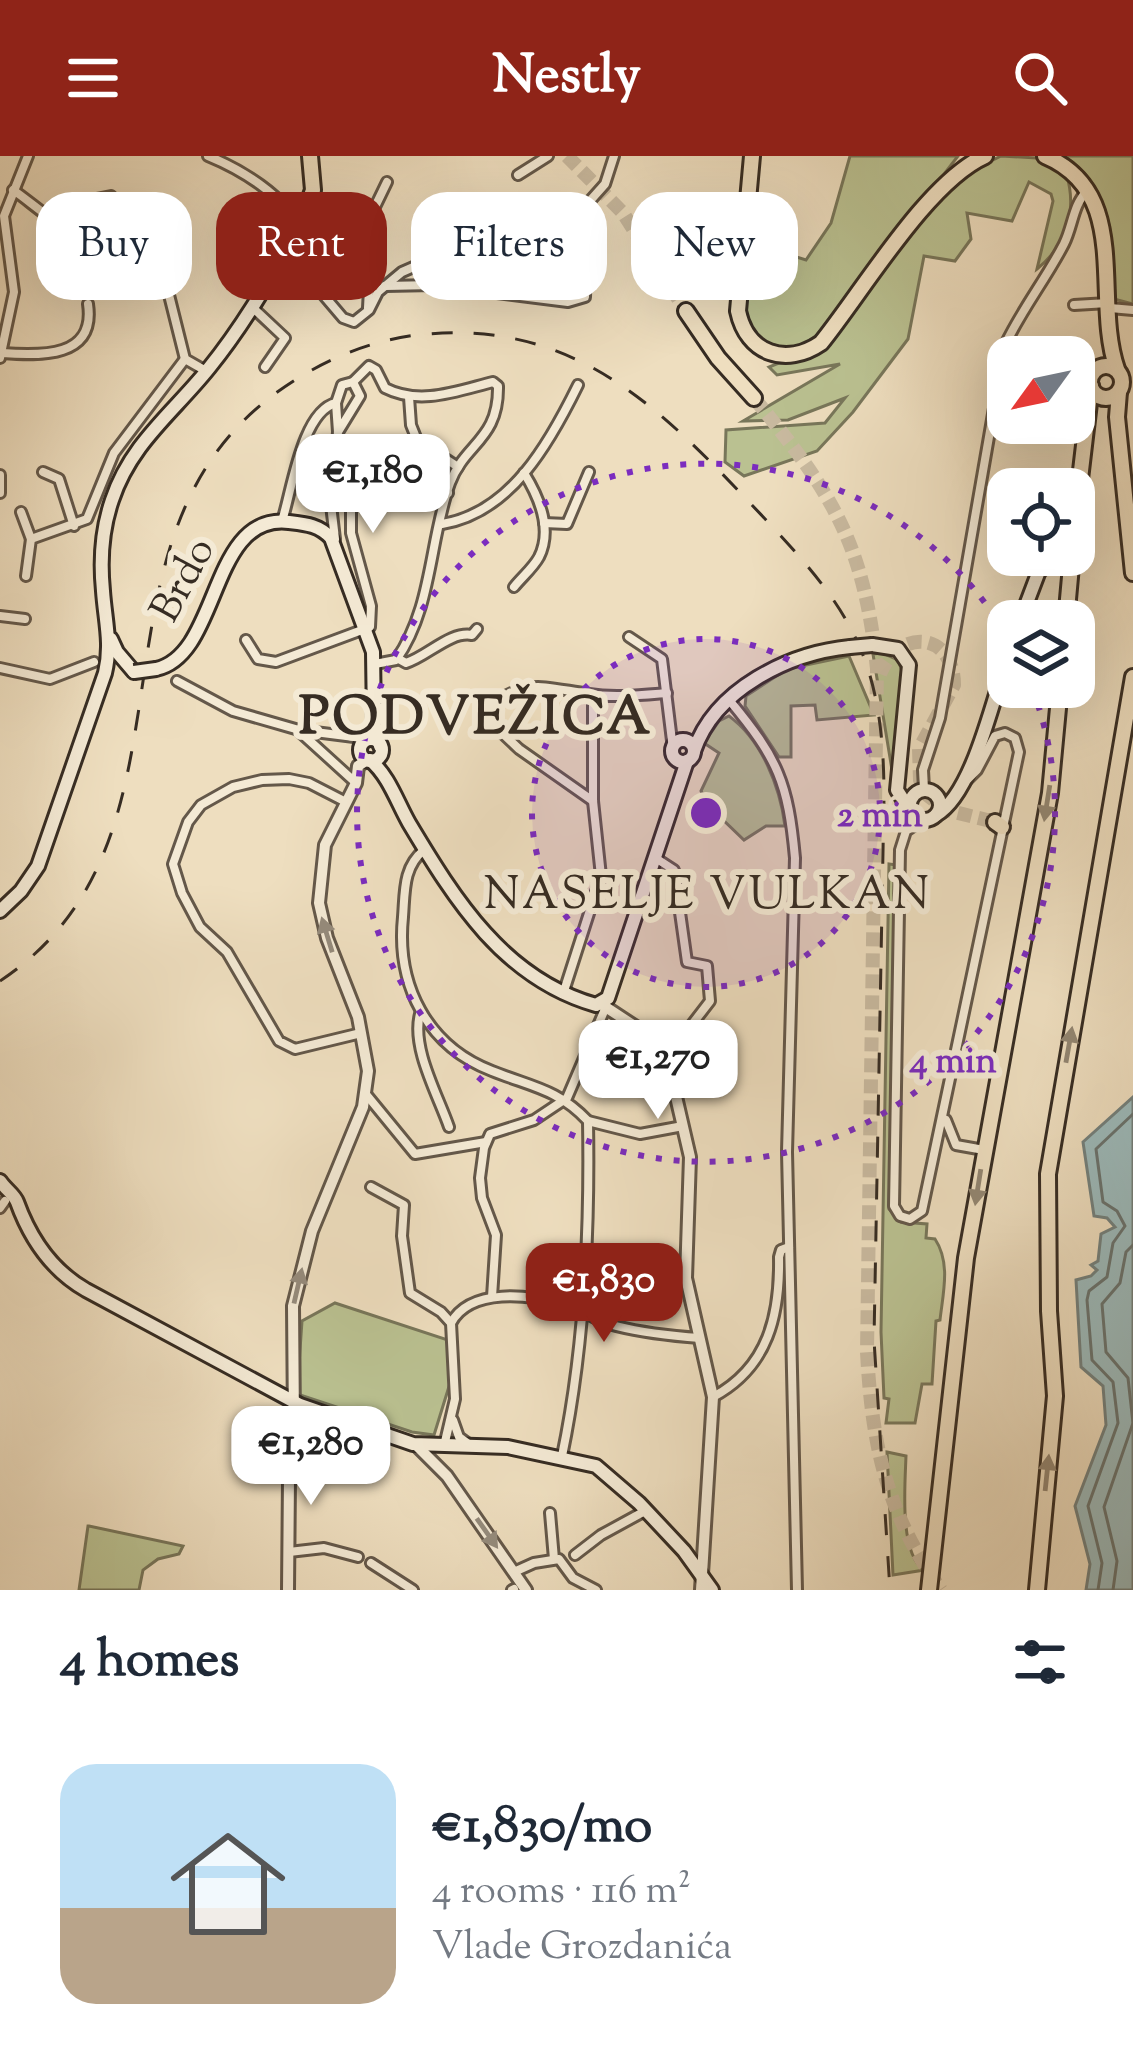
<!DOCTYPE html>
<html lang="en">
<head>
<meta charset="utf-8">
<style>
  body { margin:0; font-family:"Sorts Mill Goudy",serif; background:#f6f6f7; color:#1f2937; height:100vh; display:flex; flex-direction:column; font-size:45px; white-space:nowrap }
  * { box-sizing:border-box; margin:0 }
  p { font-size:39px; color:#747a83 }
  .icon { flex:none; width:66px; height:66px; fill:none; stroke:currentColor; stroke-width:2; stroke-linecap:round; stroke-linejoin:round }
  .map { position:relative; height:1434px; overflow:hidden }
  .side { display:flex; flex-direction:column; background:#fff; flex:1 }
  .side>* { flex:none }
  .top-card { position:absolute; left:36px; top:36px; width:1062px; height:108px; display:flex; gap:24px }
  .needle { width:78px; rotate:237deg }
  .tools { position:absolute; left:987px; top:180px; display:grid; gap:24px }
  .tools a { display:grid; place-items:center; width:108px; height:108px; border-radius:24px; background:#fff; box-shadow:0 12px 48px #0002; font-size:60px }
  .price { position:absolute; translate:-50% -102px; padding:0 27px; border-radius:24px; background:#fff; color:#222; font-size:39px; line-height:78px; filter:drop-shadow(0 3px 6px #0008) }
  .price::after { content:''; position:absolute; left:50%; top:72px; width:36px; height:27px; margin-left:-18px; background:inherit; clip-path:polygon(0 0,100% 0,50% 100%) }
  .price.current { background:#8f2418; color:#fff }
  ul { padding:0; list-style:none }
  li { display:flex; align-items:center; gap:36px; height:300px; padding:0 60px }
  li+li { border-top:3px solid #e0e1e3 }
  li span { display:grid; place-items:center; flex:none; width:336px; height:240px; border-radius:36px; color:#555 }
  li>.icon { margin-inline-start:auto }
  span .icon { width:144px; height:144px; fill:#fffc; stroke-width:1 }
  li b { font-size:51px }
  h2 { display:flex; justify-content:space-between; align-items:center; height:144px; padding:0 60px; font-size:51px }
  .chip { padding:0 42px; border-radius:36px; background:#fff; box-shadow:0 12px 48px #0002; font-size:42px; line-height:108px }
  .chip.current { background:#8f2418; color:#fff }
  header { display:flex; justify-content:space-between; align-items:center; height:156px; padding:0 60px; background:#8f2418; color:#fff; font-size:54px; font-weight:700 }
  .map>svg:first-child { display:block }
</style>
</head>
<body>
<header><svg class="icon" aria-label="menu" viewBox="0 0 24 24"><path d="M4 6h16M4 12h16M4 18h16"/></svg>Nestly<svg class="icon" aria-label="search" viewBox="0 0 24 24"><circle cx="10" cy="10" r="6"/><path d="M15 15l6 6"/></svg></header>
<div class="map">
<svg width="1133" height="1434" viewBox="0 0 1133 1434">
  <rect width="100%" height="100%" fill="#eedebf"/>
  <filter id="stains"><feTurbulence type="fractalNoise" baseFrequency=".00167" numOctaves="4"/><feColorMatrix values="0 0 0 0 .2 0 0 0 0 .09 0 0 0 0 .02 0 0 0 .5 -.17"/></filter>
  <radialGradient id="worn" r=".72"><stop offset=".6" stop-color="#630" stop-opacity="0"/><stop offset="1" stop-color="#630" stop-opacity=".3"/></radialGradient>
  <!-- green -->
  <g fill="#bac191" stroke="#78765a" stroke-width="3">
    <path d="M850,0H958L824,173C791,203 768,199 742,164L746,92L784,97L806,104L831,67Z"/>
    <path d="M1001,0L1037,2L1066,17C1078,54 1066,90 1037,113L1053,45L1051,38L1029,26L1012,65L967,57L971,83L955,105L924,100L908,183L853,256L817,295L744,320L725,306L726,274L825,267L845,242L788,264L743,265L840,208L777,219L769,211L828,187L881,114L959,21Z"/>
    <path d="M1064,0H1133V148L1114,143C1115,91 1113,31 1064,0Z"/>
    <path d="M882,497L898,504L902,515L892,614L873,498Z"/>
    <path d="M849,500L874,559L817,564L815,549L791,550V601H779L745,550L746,540L787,513Z"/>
    <path d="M729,560C762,584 780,631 785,670H766L744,684L720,661L707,666L702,660L706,644L701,635L719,597L704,587L719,565Z"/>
    <path d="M889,708L897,709L889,1053L901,1066L927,1068L926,1082L935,1083C951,1107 943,1137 940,1164L936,1165L932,1228H922L915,1267H886L889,1243L884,1242L881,1176Z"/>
    <path d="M335,1147L448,1184L451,1224L434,1279L412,1276L297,1238L302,1165Z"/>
    <path d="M887,1296L906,1300C905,1330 899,1397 924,1414L893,1419Z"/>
    <path d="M88,1370H89L183,1390L179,1398L158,1403L143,1414L139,1434H79Z"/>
  </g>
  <!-- water -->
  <path fill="#9cbabb" stroke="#73817e" stroke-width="3" d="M1133,941V1434H1086L1090,1408L1075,1350L1106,1269L1103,1230L1081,1211L1076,1124L1091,1120L1097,1114L1091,1109L1098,1105L1101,1078L1115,1071L1107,1062L1094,1060L1083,986Z"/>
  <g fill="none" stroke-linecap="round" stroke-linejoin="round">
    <!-- shore -->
    <g stroke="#69736f" stroke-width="3">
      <path d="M1098,1434L1102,1407L1088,1350L1118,1267L1113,1226L1092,1204L1087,1144L1089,1135L1107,1121L1113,1087L1125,1070L1117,1055L1103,1046L1096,993L1133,958"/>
      <path d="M1113,1434L1117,1405L1104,1351L1133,1267L1128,1222L1106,1196L1102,1148L1120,1127L1126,1096L1133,1089"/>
    </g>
    <!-- trunk-tunnel -->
    <g stroke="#c9baa0" stroke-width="14" stroke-dasharray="14 7" stroke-linecap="butt">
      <path d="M567,0L623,57L686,155"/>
      <path d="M754,242C833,338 864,387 877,513L867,1196C872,1289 886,1356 941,1434"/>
      <path d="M880,518C899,471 954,476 954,529L919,593L920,624L926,638L946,654L995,666"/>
    </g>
    <!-- minor casing -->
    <g stroke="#64584a" stroke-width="14">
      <g id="minor">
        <path d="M208,0C240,13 286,40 299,73"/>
        <path d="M518,19L548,0"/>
        <path d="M13,34C39,51 61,80 95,71L96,43L111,40L134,105L164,119L185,203L206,215"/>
        <path d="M286,95L343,162L354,166L369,154L378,136L402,116L459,91L520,103L547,93L605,28L614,0"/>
        <path d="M385,130L434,129L568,146L585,141C587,102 566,99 533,108L527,104"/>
        <path d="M1074,149L1108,147"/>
        <path d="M252,151L285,182L265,211"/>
        <path d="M368,152L373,55L387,26"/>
        <path d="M1110,152L1133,154"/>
        <path d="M2,197C41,200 96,202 88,148"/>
        <path d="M0,202L14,136L4,60L28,0"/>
        <path d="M353,226L369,210L376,214L385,232C420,250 457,235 493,226L498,230C499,284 465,287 450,327C429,385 433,451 396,504L375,508"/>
        <path d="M409,241L411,269L417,284L458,311"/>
        <path d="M43,316L59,323L74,370"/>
        <path d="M0,319V337"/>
        <path d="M21,356L31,383"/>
        <path d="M282,365C292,334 302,255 336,247"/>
        <path d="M544,367L567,368L589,316"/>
        <path d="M442,368C511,357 550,286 578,229"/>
        <path d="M335,383L331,349L338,276L336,247L342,229L353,226L360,240L338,276"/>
        <path d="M26,420L31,383L87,363L114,297L185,203"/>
        <path d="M514,431C522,421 533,412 539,401C553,373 539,341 524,317"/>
        <path d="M0,460L25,463"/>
        <path d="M629,481L662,503L673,593"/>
        <path d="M246,484L258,503L276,506L370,471L371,450L351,377V306L375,309L405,327L448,337"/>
        <path d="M397,502L406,507C428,500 450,475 472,479L477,473"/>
        <path d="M0,512L50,523L94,506"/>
        <path d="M177,525L233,555L299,574L362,582"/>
        <path d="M730,545C778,603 788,626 795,702L787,996L797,1434"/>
        <path d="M300,576L355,626"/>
        <path d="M924,633L923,614L940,562L1005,189C1022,153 1046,123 1064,88C1073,70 1073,49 1087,35"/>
        <path d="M593,645L519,593L480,556C528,522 535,530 589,538C614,542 642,539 667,537"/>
        <path d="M346,646L309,627L289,623L262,624L233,631L201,649L188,666L173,708L182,737L200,771L227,796L279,885L295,893L361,877"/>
        <path d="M922,664L906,675L900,694L894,1050L900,1060L910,1063L922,1055L1019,596L1015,582L1005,577L995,580L977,614L967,624"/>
        <path d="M424,694C403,711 405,735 403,761C396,829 427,890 492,915C532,931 558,933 588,965C590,1077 585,1190 562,1300"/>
        <path d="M564,835L601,720L593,645V539"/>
        <path d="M420,858C411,892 438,939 449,971"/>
        <path d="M637,871H690L710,845L707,810L687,806L674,714L654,701"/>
        <path d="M365,937L415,998L486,986"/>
        <path d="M946,964L956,989L984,994"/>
        <path d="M588,965L640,978L683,970"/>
        <path d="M371,1031L404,1049L402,1080L410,1137L441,1156L451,1167L455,1243L444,1290"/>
        <path d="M0,1052L5,1045"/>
        <path d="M492,1141L496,1079L482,1042L480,1022L484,992L490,978L534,964L567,942L605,853"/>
        <path d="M451,1167C471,1131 529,1139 563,1148C581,1153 597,1165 616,1170C644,1177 671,1180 700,1182"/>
        <path d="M713,1241C769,1211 780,1158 779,1101L781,1094L789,1091"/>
        <path d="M453,1264L459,1281L470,1289"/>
        <path d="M550,1357L554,1403"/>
        <path d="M289,1396L324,1392L358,1401"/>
        <path d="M575,1399L601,1379L645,1355"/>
        <path d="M371,1407L413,1434"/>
        <path d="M514,1416L534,1407L559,1403L573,1422L596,1434"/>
        <path d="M512,1434L514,1433"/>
      </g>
    </g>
    <!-- tertiary casing -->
    <g stroke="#64584a" stroke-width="16">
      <g id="tertiary">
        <path d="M601,848L636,871L660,896L674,932L690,1001L686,1122L713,1241L701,1434"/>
        <path d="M416,1289L447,1320L526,1434"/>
        <path d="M288,1434L289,1323L294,1268L293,1150L312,1075L363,951L368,915L358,861L327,782L319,747L325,689L356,627L358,610L367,604"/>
      </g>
    </g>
    <!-- secondary casing -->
    <g stroke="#362c23" stroke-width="18">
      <g id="secondary">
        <path d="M281,59L286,93"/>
        <path d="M1020,465L1039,415L1060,399"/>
        <path d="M111,483L117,496L134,516"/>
        <path d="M872,489L898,493L909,509L897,634L911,656"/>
        <path d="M156,513C221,499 209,356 289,366C306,368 319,369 331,382L373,496L374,566L380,590"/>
        <circle cx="371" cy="594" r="11"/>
        <circle cx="683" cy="595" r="11"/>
        <path d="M694,595C715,533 789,497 850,491"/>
        <path d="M370,604C389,620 397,646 409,667C455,744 504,823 596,849L608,842L687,605"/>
        <circle cx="925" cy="649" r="15"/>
        <path d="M936,659C973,638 993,542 1008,500"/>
        <path d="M0,755L21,735L38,710L105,517C112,488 105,464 103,435C100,405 102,373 112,344C131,287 173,257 209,212C244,169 271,121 299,73"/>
        <path d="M0,1025C5,1033 14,1038 17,1046C30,1082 51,1114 86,1134L300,1249L413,1288L508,1291L596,1310L639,1347L684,1395L712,1434"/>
      </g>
    </g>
    <!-- primary casing -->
    <g stroke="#362c23" stroke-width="20">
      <g id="primary">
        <path d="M752,0L738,155C747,198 786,211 821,187C863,135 927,26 985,0"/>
        <path d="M1045,0C1133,37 1092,142 1117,213"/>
        <circle cx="1106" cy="226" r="16"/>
        <path d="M1119,236L1117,261L1133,417"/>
        <path d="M1074,374L1091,230"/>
        <path d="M1066,465L1072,399"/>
        <path d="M929,1434L966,1102L1050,637L1060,531"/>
        <path d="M1037,1434L1055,1240L1049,1155L1048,1018L1133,521"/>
      </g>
    </g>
    <!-- trunk casing -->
    <g stroke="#362c23" stroke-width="20">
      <g id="trunk">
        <path d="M286,53L311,43"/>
        <path d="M299,73L313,34L310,0"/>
        <path d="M686,155L718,202L754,242"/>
        <path d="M995,666L1002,671"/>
      </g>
    </g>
    <!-- minor -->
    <use href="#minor" stroke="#f4ead5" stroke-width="8"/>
    <!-- tertiary -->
    <use href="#tertiary" stroke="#f4ead5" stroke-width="10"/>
    <!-- secondary -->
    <use href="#secondary" stroke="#f4ead5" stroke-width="12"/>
    <!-- primary -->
    <use href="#primary" stroke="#eedebf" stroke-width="14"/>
    <!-- trunk -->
    <use href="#trunk" stroke="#eedebf" stroke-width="14"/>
    <!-- rail -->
    <path stroke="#362c23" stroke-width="3" stroke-dasharray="21 21" stroke-linecap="butt" d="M0,825C215,682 71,387 276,237C317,207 366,185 417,179C568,162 654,245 750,347C847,449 884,495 884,641L874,1184L890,1434"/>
    <!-- secondary-bridge casing -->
    <g stroke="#362c23" stroke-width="18" stroke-linecap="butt">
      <g id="secondary-bridge">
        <path d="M850,491L872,489"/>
        <path d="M134,516L156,513"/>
      </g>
    </g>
    <!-- secondary-bridge -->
    <use href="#secondary-bridge" stroke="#f4ead5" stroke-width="12"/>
  </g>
  <!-- one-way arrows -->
  <defs><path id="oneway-solid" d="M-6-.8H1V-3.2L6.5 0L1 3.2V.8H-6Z" transform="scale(3)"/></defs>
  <g fill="#928571">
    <use href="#oneway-solid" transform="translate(1047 647) rotate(99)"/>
    <use href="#oneway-solid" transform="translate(1069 889) rotate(-80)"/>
    <use href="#oneway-solid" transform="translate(978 1031) rotate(99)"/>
    <use href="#oneway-solid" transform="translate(1047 1317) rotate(-84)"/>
  </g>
  <g fill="#958b7c">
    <use href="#oneway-solid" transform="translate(327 779) rotate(-107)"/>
    <use href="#oneway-solid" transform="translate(298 1130) rotate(-77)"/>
    <use href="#oneway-solid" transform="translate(487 1377) rotate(55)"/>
  </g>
  <!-- distance rings -->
  <circle cx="706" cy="657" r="174" fill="#7b2cbf" fill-opacity=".12"/>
  <g fill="none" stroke="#7b2cbf" stroke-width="6" stroke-dasharray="6 12">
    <circle cx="706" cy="657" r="174"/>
    <path d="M1032 532A349 349 0 1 1 1007 480"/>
  </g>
  <g text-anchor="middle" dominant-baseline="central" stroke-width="12" stroke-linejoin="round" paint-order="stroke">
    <!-- street labels -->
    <g font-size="42" fill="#362c23" stroke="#f4ead5">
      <text transform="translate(185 425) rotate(-62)">Brdo</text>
    </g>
    <!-- neighbourhood labels -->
    <g font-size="45" letter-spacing="3" fill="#362c23" stroke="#f4ead5">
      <text x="708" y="741">NASELJE VULKAN</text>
    </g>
    <!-- district labels -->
    <g font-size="54" font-weight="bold" letter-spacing="3" fill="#362c23" stroke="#f4ead5">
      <text x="476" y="564">PODVEŽICA</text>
    </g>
  </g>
  <circle cx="706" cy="657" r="18" fill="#7b2cbf" stroke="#f4ead5" stroke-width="6"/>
  <g font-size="36" text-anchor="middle" font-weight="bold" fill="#7b2cbf" stroke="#f4ead5" stroke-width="12" stroke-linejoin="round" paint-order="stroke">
    <text x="880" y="670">2 min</text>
    <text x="953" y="916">4 min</text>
  </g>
  <rect width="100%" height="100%" filter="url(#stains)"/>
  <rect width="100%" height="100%" fill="url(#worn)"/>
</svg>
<div class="tools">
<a><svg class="needle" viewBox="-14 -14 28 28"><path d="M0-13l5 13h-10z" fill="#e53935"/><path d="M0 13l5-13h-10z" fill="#747a83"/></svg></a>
<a><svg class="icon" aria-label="locate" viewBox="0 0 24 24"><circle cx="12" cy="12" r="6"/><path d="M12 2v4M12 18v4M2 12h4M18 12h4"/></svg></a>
<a><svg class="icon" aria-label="layers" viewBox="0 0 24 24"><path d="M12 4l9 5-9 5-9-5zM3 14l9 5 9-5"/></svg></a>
</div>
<b class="price" style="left:373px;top:380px">€1,180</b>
<b class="price" style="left:658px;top:966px">€1,270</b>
<b class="price current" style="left:604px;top:1189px">€1,830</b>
<b class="price" style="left:311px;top:1352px">€1,280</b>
<div class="top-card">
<a class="chip">Buy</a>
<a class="chip current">Rent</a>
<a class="chip">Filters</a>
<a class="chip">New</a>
</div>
</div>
<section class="side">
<h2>4 homes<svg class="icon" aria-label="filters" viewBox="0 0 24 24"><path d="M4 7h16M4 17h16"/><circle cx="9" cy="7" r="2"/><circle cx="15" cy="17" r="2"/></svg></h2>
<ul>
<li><span style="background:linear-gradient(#bfe0f5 60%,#b9a48a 0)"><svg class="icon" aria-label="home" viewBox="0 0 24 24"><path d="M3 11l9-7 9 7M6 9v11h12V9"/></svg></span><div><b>€1,830/mo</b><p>4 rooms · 116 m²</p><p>Vlade Grozdanića</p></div></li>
</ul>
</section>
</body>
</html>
